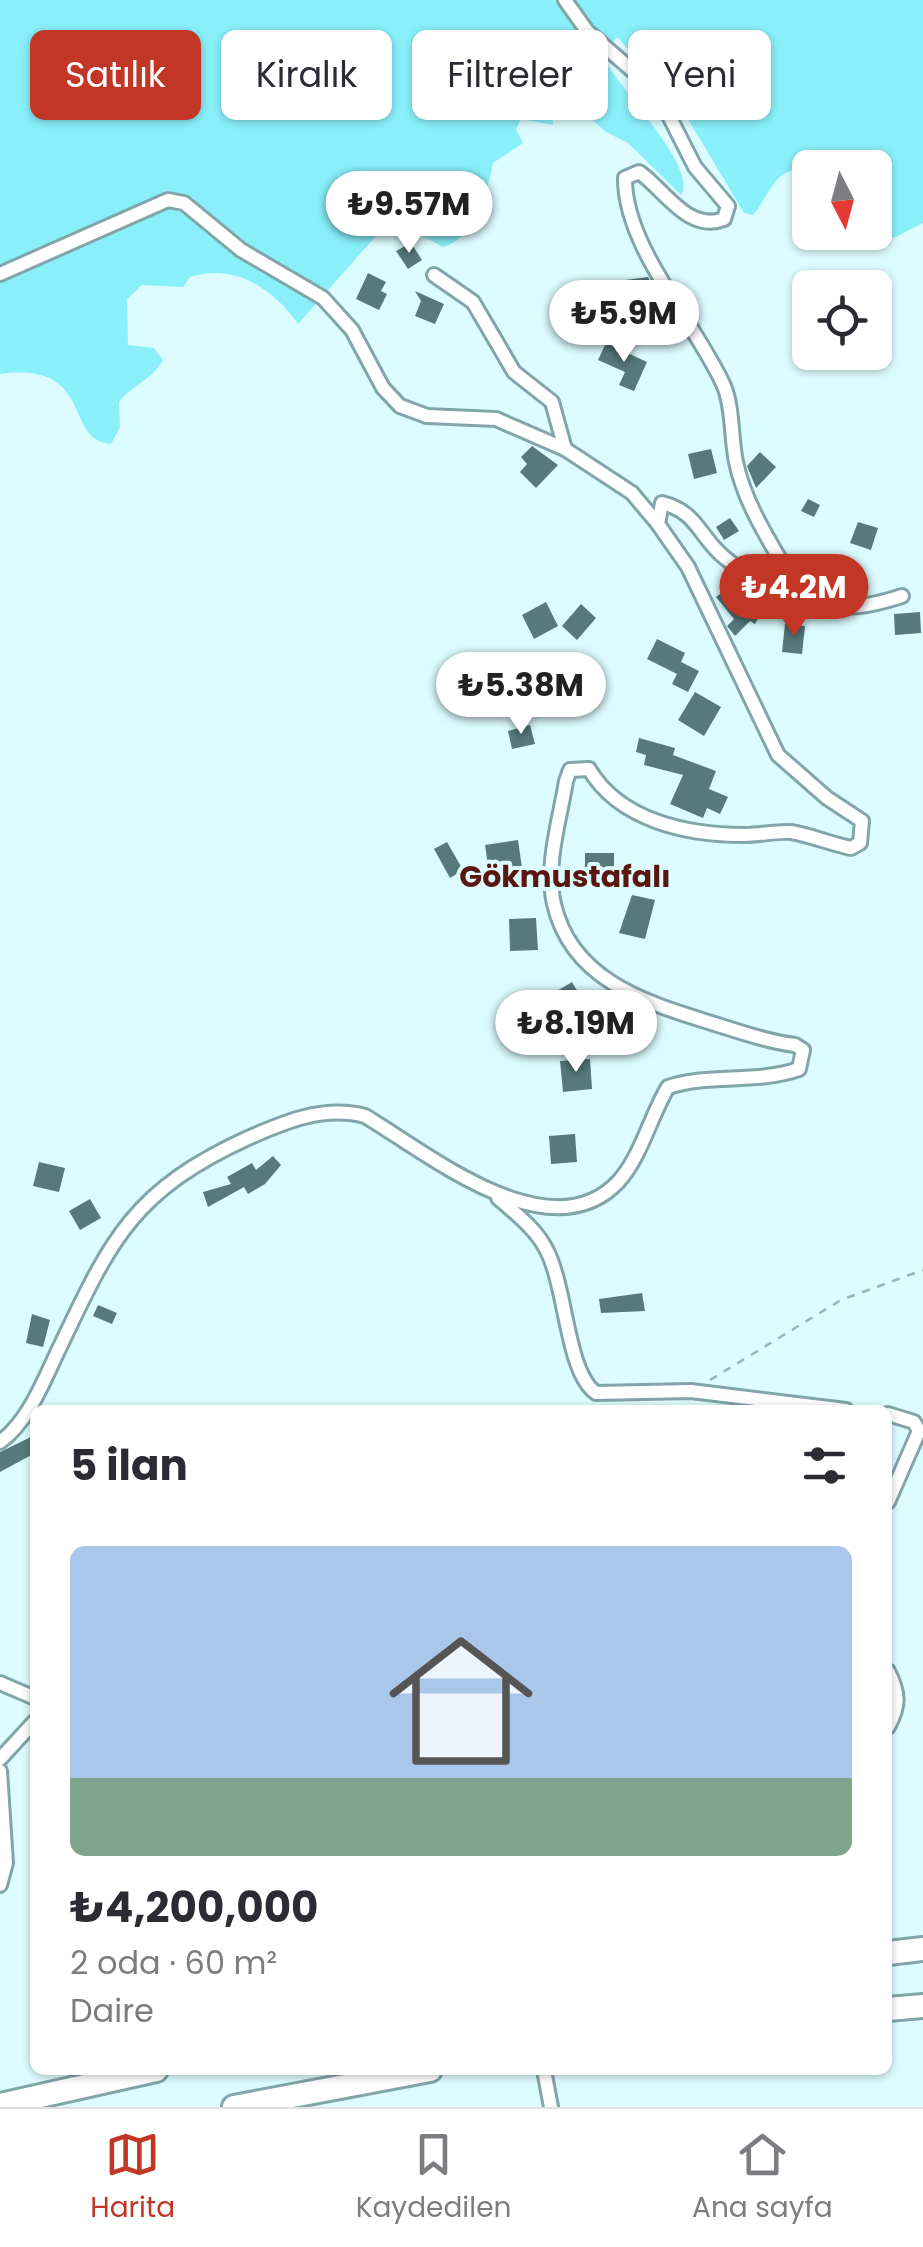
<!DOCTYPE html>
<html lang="tr">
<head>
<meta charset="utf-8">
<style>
  body { margin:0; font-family:Poppins,sans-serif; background:#f7f7f7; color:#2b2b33; height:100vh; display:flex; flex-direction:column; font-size:38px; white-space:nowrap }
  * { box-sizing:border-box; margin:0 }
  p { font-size:32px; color:#7c7c81 }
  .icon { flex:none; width:55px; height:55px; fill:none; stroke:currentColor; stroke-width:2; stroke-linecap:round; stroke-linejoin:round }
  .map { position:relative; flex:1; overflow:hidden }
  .side { position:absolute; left:30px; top:1405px; width:862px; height:670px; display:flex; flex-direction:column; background:#fff; border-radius:15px; box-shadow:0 2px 8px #0004 }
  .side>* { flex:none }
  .hud { position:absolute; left:30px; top:30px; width:865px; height:90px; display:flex; gap:20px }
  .needle { width:65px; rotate:174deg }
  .buttons { position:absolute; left:792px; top:150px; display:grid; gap:20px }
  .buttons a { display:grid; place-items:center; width:100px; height:100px; border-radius:15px; background:#fff; box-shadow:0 2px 8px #0004; font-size:50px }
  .price { position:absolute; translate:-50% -85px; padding:0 22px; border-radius:35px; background:#fff; color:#222; font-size:32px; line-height:65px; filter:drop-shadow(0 2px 5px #0008) }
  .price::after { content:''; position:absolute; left:50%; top:60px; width:30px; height:22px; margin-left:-15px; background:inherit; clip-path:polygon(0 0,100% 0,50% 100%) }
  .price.current { background:#c23626; color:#fff }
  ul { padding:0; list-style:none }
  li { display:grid; align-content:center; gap:20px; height:530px; padding:0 40px }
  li+li { border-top:2px solid #e1e1e2 }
  li span { display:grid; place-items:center; height:310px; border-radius:15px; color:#555 }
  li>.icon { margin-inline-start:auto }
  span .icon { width:180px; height:180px; fill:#fffc; stroke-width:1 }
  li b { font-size:42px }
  h2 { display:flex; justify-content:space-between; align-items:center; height:120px; padding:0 40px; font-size:42px }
  .chip { padding:0 35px; border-radius:15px; background:#fff; box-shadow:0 2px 8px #0004; font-size:35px; line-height:90px }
  .chip.current { background:#c23626; color:#fff }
  .tabs { display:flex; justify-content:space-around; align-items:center; height:140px; border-top:2px solid #e1e1e2; background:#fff; font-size:28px; color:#7c7c81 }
  .tabs a { display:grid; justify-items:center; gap:5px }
  .tabs .current { color:#c23626 }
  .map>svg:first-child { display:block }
</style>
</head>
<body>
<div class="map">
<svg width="923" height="2107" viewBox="0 0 923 2107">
  <rect width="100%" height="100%" fill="#ddfcff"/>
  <!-- green -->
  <path fill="#89f0fa" d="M0,0H923V223L894,238L875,228V168C846,168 806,158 781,176C770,185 763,204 753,215L744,213L676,99L617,37L603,55C612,83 700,167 681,195L628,143L606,132L566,97L551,98L553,125L521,119L516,129L523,143L493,163C487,193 476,238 443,247L391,219L298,324C273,288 234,263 190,277L183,287L142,285L127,299L128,345L154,348L163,360C151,381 133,384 119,402L120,427L111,444C62,440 96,361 0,374Z"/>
  <!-- building -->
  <g fill="#56797c">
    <path d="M411,243L422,260L408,269L396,251Z"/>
    <path d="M368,273L386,282L381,291L387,294L379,310L356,299Z"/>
    <path d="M648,277L655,292L628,296L625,280Z"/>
    <path d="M415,291L444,304L435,324L415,316L421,301Z"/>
    <path d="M606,343L647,362L634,391L619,385L625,372L598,360Z"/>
    <path d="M532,446L558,465L536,488L520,472L527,464L521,457Z"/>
    <path d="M711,449L717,473L694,479L688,454Z"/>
    <path d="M760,452L776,467L756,488L747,466Z"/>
    <path d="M808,499L820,505L814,517L801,511Z"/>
    <path d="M730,518L739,531L724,540L716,527Z"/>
    <path d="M858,522L878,528L871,550L850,543Z"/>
    <path d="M728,588L741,603L748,590L768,601L755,624L750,621L735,636L727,626L734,619L716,597Z"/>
    <path d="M546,602L558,626L534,639L522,615Z"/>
    <path d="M581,604L596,618L577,640L562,626Z"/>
    <path d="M920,612L921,633L895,635L894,614Z"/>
    <path d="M785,624L805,626L802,654L782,652Z"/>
    <path d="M657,639L685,653L681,662L699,671L688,692L672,684L677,674L647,659Z"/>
    <path d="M568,685L577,706L555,715L546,694Z"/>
    <path d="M695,692L721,707L704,736L678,720Z"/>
    <path d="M530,725L535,744L512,749L508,731Z"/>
    <path d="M639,738L675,748L673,755L716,771L709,789L728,797L720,814L707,808L703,818L670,804L683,775L644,765L646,755L636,752Z"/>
    <path d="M518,840L523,875L490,880L485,845Z"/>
    <path d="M447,842L463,870L450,878L434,849Z"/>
    <path d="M585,853H614V869L585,870Z"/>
    <path d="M632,895L655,900L645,939L619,933Z"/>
    <path d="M536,918L538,950L510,951L509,919Z"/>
    <path d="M572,982L582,999L562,1011L552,994Z"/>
    <path d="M590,1059L592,1089L563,1092L560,1061Z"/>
    <path d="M575,1134L577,1162L551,1164L549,1136Z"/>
    <path d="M273,1156L281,1165L265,1184L248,1194L244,1187L208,1207L203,1192L231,1184L227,1177L252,1163L256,1170Z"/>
    <path d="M39,1162L65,1168L59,1192L33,1186Z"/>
    <path d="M90,1199L101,1218L80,1230L69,1211Z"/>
    <path d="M642,1293L645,1311L601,1313L599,1299Z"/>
    <path d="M98,1305L117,1313L112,1324L93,1316Z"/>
    <path d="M32,1314L50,1320L43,1347L26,1343Z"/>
    <path d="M35,1435V1453L0,1472V1452Z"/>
  </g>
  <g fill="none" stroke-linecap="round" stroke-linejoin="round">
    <!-- street casing -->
    <g stroke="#81a5a9" stroke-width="18">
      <g id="street">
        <path d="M0,274L168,200L184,203L241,250L323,298L352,330L383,388L400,406L427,416L496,419L565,449L632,493L658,524"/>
        <path d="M434,275L473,302L514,372L552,402L565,449"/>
        <path d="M781,587C830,610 850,613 902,596"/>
        <path d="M498,1198C515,1213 536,1229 546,1249C567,1288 566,1372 596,1393L691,1391L846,1410"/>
        <path d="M888,1414L914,1422L919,1431L888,1502"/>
        <path d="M0,1442C27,1423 43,1383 57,1353C110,1242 130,1192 248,1138C284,1122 324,1105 365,1116C427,1153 550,1254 618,1182C641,1157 650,1117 668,1087C710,1073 756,1084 799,1069L803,1050L795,1045C764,1041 735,1030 705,1021C641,1001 571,978 554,904C545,865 560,819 566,781L570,770L589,769C620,821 687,835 745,835C760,835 776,831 791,832C810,835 831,844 851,848L860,843L862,821L827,798L778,755L688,567L658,524L662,503C698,512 699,537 725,558C741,572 761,581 781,587L788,573C768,539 744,501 736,462C731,438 733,408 724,386C696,323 624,247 625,178L639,172C664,189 688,233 724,219L728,206L695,167L665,108L641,78L587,31L565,0"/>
        <path d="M888,1671C899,1693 900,1705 888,1727"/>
        <path d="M0,1683L35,1698"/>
        <path d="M0,1759L35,1721"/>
        <path d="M0,1771L6,1863L0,1885"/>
        <path d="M544,2070L551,2107"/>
      </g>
    </g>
    <!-- highway casing -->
    <g stroke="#81a5a9" stroke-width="28">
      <g id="highway">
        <path d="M888,1953L923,1949"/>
        <path d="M888,2009L923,2006"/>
        <path d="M0,2105L156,2070"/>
        <path d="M234,2107L430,2070"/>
      </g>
    </g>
    <!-- path -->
    <path stroke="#9ab3b6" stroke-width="2.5" stroke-dasharray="8 8" stroke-linecap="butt" d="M710,1380L841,1300L923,1270"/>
    <!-- street -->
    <use href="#street" stroke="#fff" stroke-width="12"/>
    <!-- highway -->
    <use href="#highway" stroke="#fff" stroke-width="22"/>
  </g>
  <g text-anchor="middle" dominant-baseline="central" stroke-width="8" stroke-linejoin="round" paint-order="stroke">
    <!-- quarter labels -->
    <g font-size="30" font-weight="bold" fill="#5a170f" stroke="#ddfcff">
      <text x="565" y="876">Gökmustafalı</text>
    </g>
  </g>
</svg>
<div class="buttons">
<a><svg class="needle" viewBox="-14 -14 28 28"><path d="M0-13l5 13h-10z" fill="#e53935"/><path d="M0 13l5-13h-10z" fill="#7c7c81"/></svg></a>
<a><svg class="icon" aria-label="locate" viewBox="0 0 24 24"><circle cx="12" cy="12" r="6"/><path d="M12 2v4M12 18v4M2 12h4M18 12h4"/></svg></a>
</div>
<b class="price" style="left:409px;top:256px">₺9.57M</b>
<b class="price" style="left:624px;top:365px">₺5.9M</b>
<b class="price current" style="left:794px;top:639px">₺4.2M</b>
<b class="price" style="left:521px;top:737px">₺5.38M</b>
<b class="price" style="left:576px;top:1075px">₺8.19M</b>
<div class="hud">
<a class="chip current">Satılık</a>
<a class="chip">Kiralık</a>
<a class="chip">Filtreler</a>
<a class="chip">Yeni</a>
</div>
<section class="side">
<h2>5 ilan<svg class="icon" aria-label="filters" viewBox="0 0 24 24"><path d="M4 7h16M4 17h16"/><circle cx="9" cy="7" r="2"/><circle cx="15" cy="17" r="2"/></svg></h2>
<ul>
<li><span style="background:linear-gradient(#a9c7e8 75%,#7fa58c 0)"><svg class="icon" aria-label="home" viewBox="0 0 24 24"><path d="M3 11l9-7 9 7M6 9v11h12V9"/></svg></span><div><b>₺4,200,000</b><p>2 oda · 60 m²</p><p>Daire</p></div></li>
</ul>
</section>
</div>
<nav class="tabs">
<a class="current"><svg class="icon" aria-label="map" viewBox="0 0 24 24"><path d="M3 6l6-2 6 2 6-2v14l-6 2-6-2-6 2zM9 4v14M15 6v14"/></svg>Harita</a>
<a><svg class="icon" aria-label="saved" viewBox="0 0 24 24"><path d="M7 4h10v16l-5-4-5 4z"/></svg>Kaydedilen</a>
<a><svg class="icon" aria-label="home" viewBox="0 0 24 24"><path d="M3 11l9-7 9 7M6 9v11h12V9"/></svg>Ana sayfa</a>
</nav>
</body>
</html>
